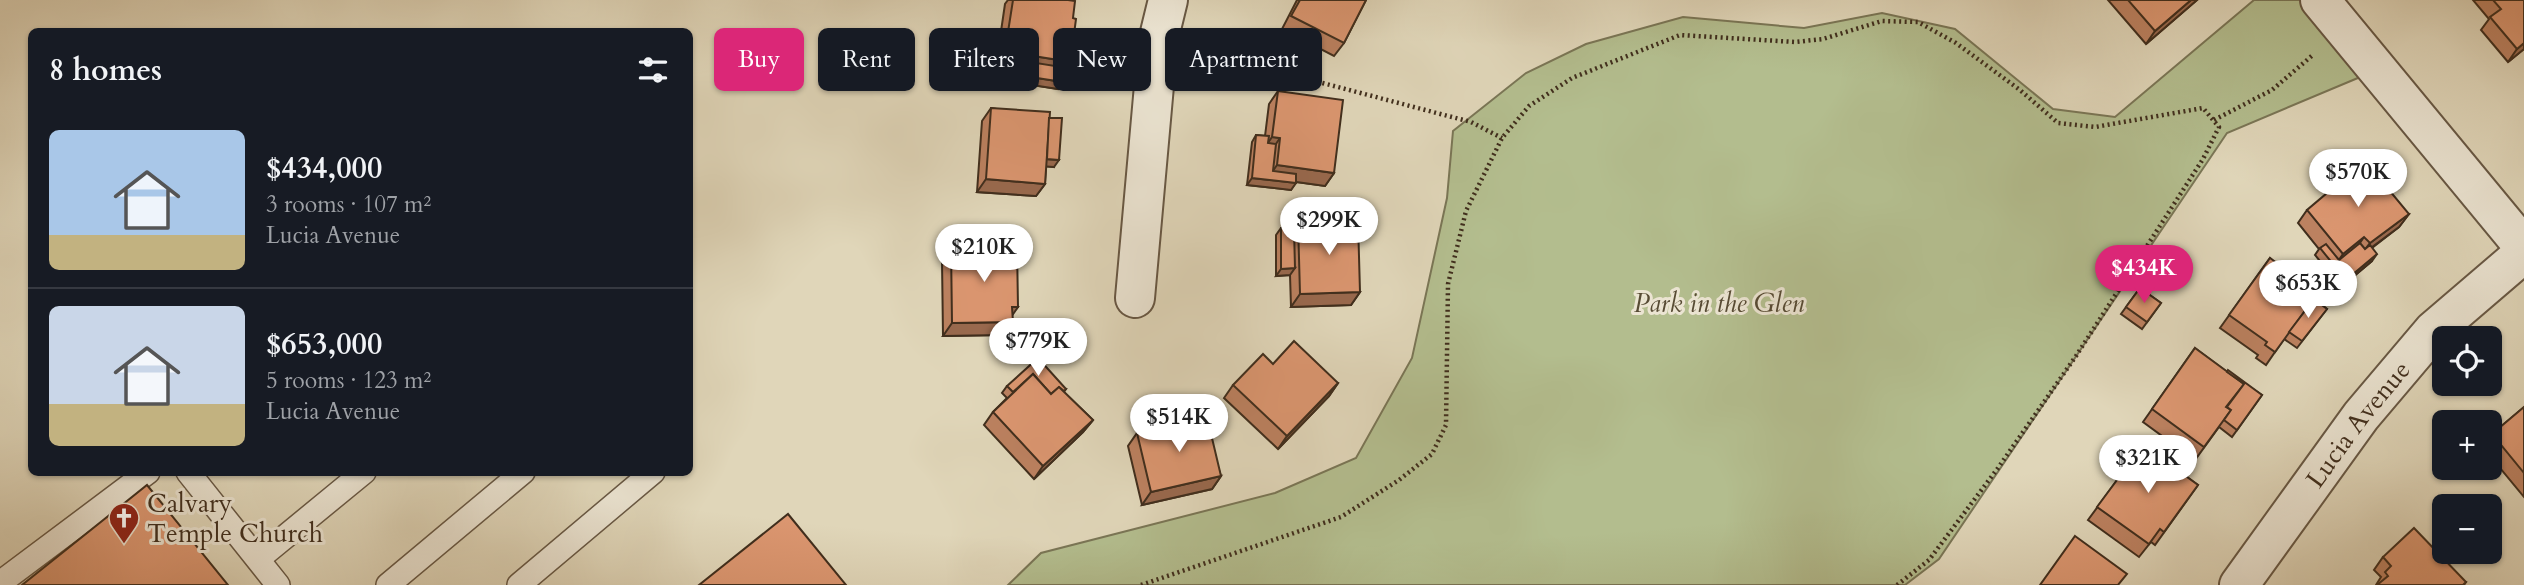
<!DOCTYPE html>
<html lang="en">
<head>
<meta charset="utf-8">
<style>
  body { margin:0; font-family:Cardo,serif; background:#20242c; color:#f1f3f6; height:100vh; display:flex; flex-direction:column; font-size:26px; white-space:nowrap }
  * { box-sizing:border-box; margin:0 }
  p { font-size:23px; color:#9ea1a6 }
  .icon { flex:none; width:38px; height:38px; fill:none; stroke:currentColor; stroke-width:2; stroke-linecap:round; stroke-linejoin:round }
  .map { position:relative; flex:1; overflow:hidden }
  .panel { position:absolute; left:28px; top:28px; width:665px; height:448px; display:flex; flex-direction:column; background:#171b24; border-radius:10px; box-shadow:0 2px 5px #0004 }
  .panel>* { flex:none }
  .guide { position:absolute; left:714px; top:28px; width:665px; height:63px; display:flex; gap:14px }
  .buttons { position:absolute; left:2432px; top:326px; display:grid; gap:14px }
  .buttons a { display:grid; place-items:center; width:70px; height:70px; border-radius:10px; background:#171b24; box-shadow:0 2px 5px #0004; font-size:35px }
  .price { position:absolute; translate:-50% -60px; padding:0 16px; border-radius:24px; background:#fff; color:#222; font-size:23px; line-height:46px; filter:drop-shadow(0 2px 4px #0008) }
  .price::after { content:''; position:absolute; left:50%; top:42px; width:21px; height:16px; margin-left:-10px; background:inherit; clip-path:polygon(0 0,100% 0,50% 100%) }
  .price.active { background:#db2777; color:#fff }
  ul { padding:0; list-style:none }
  li { display:flex; align-items:center; gap:21px; height:175px; padding:0 21px }
  li+li { border-top:2px solid #363941 }
  li span { display:grid; place-items:center; flex:none; width:196px; height:140px; border-radius:10px; color:#555 }
  li>.icon { margin-inline-start:auto }
  span .icon { width:84px; height:84px; fill:#fffc; stroke-width:1 }
  li b { font-size:30px }
  h2 { display:flex; justify-content:space-between; align-items:center; height:84px; padding:0 21px; font-size:30px }
  .chip { padding:0 24px; border-radius:10px; background:#171b24; box-shadow:0 2px 5px #0004; font-size:24px; line-height:63px }
  .chip.active { background:#db2777; color:#fff }
  .map>svg:first-child { display:block }
</style>
</head>
<body>
<div class="map">
<svg width="2524" height="585" viewBox="0 0 2524 585">
  <rect width="100%" height="100%" fill="#e0d6b9"/>
  <filter id="stains"><feTurbulence type="fractalNoise" baseFrequency=".00286" numOctaves="4"/><feColorMatrix values="0 0 0 0 .2 0 0 0 0 .09 0 0 0 0 .02 0 0 0 .5 -.17"/></filter>
  <radialGradient id="worn" r=".72"><stop offset=".6" stop-color="#630" stop-opacity="0"/><stop offset="1" stop-color="#630" stop-opacity=".3"/></radialGradient>
  <!-- green -->
  <path fill="#b3bd8e" stroke="#7a7656" stroke-width="2" d="M2254,0H2302L2365,75L2227,133L1939,559L1905,585H1008L1041,553L1275,493L1356,458L1412,358L1447,198L1453,131L1526,73L1586,44L1683,17L1804,28L1882,13L1955,29L2053,109L2115,117Z"/>
  <g fill="none" stroke-linecap="round" stroke-linejoin="round">
    <!-- service casing -->
    <g stroke="#685844" stroke-width="26">
      <g id="service">
        <path d="M188,472L278,585"/>
        <path d="M258,559L364,472"/>
        <path d="M0,583L148,472"/>
        <path d="M388,585L523,472"/>
        <path d="M519,585L653,472"/>
      </g>
    </g>
    <!-- minor casing -->
    <g stroke="#685844" stroke-width="42">
      <g id="minor">
        <path d="M2320,0L2524,247"/>
        <path d="M1135,298L1158,41L1168,0"/>
        <path id="s1" d="M2239,585L2361,416L2433,331L2524,253"/>
      </g>
    </g>
    <!-- path -->
    <g stroke="#402e1d" stroke-width="4.5" stroke-dasharray="2 3.5" stroke-linecap="butt">
      <path d="M1216,55L1471,122L1502,138"/>
      <path d="M2214,120L2272,90L2314,54"/>
      <path d="M1141,585L1341,517L1399,480L1432,454L1446,425L1448,284L1466,211L1502,138L1529,106L1572,78L1680,35L1795,42L1823,39L1882,21L1918,22L1956,43L2020,90L2058,123L2095,127L2203,108L2219,127L2203,159L2076,356L1998,468L1929,560L1897,585"/>
    </g>
    <!-- service -->
    <use href="#service" stroke="#ebe4d2" stroke-width="23"/>
    <!-- minor -->
    <use href="#minor" stroke="#ebe4d2" stroke-width="38"/>
  </g>
  <!-- wall -->
  <g fill="#bc8160" stroke="#402e1d" stroke-width="2">
    <path d="M1008,0H1068V47L1058,89L994,79L1005,4Z"/>
    <path d="M1297,0H1366L1344,43L1334,56L1282,29Z"/>
    <path d="M2108,0H2197L2146,44Z"/>
    <path d="M2473,0H2524V49L2508,62L2481,30L2489,19Z"/>
    <path d="M1278,91L1334,173L1325,186L1296,182L1291,190L1247,185L1252,142L1256,135L1265,136L1269,104Z"/>
    <path d="M991,108L1049,118L1054,167L1046,166L1045,184L1036,196L977,192L982,121Z"/>
    <path d="M2307,210L2409,214L2399,227L2372,248V261L2341,287L2315,255L2319,249L2298,223Z"/>
    <path d="M1298,222L1360,292L1351,305L1291,307L1290,275L1276,276V235L1281,228H1294Z"/>
    <path d="M951,247L1012,315L1003,335L943,336L942,260Z"/>
    <path d="M2270,258L2314,299L2327,309L2297,348L2284,339L2266,365L2256,358L2258,355L2220,328Z"/>
    <path d="M2140,288L2161,303L2142,329L2121,314Z"/>
    <path d="M2195,348L2227,372L2262,395L2232,437L2219,427L2195,460L2143,422Z"/>
    <path d="M1273,364L1338,383L1329,396L1278,449L1224,398L1233,385Z"/>
    <path d="M1007,386L1066,389L1064,392L1093,420L1083,432L1034,479L984,425L993,412L1007,398L1002,393Z"/>
    <path d="M2524,407V497L2490,456V436Z"/>
    <path d="M1158,416L1202,418L1221,476L1212,489L1142,505L1128,446L1137,433L1154,429L1153,424Z"/>
    <path d="M2143,445L2198,485L2155,545L2151,542L2139,557L2088,520Z"/>
    <path d="M2383,557L2466,582L2464,585H2376L2381,577L2374,570Z"/>
  </g>
  <!-- shaded-wall -->
  <g fill="#99694e" stroke="#402e1d" stroke-width="2">
    <path d="M2191,0H2197L2146,44L2155,31Z"/>
    <path d="M1008,32L1030,35L1021,48L1004,38Z"/>
    <path d="M2524,43V49L2508,62L2517,49Z"/>
    <path d="M1027,55L1065,61L1056,74L1018,68Z"/>
    <path d="M999,72L1063,82L1058,89L994,79Z"/>
    <path d="M1272,137L1280,138L1271,151L1263,150Z"/>
    <path d="M1043,159L1059,160L1054,167L1038,166Z"/>
    <path d="M1277,165L1334,173L1325,186L1268,178Z"/>
    <path d="M1252,178L1296,183L1291,190L1247,185Z"/>
    <path d="M986,179L1045,184L1036,196L977,192Z"/>
    <path d="M2409,214L2399,227L2360,256L2370,243Z"/>
    <path d="M2364,237L2355,250L2334,267L2343,254Z"/>
    <path d="M2377,254L2372,261L2341,287L2346,280Z"/>
    <path d="M1295,268L1290,275L1276,276L1281,269Z"/>
    <path d="M1360,292L1351,305L1291,307L1300,294Z"/>
    <path d="M1012,307H1018L1009,320Z"/>
    <path d="M1013,322L1003,335L943,336L952,323Z"/>
    <path d="M1338,383L1329,396L1278,449L1287,436Z"/>
    <path d="M1093,420L1083,432L1034,479L1043,466Z"/>
    <path d="M1221,476L1212,489L1142,505L1151,492Z"/>
  </g>
  <!-- building -->
  <g fill="#db9670" stroke="#402e1d" stroke-width="2">
    <path d="M1013,0H1068L1075,1L1073,18L1076,19L1073,42L1068,41L1065,61L1027,55L1030,35L1008,32Z"/>
    <path d="M1300,0H1366L1344,43L1291,16Z"/>
    <path d="M2128,0H2191L2155,31Z"/>
    <path d="M2493,0H2524V43L2517,49L2490,17L2501,9Z"/>
    <path d="M1004,38L1026,41L1023,61L1061,67L1065,61L1067,47H1068L1063,82L999,72Z"/>
    <path d="M1278,91L1343,100L1334,173L1277,165L1280,138L1272,137Z"/>
    <path d="M991,108L1050,112L1045,184L986,179Z"/>
    <path d="M1049,118H1062L1059,160L1047,159Z"/>
    <path d="M1256,135L1269,136L1268,143L1276,144L1273,171L1296,174V183L1252,178Z"/>
    <path d="M2365,161L2409,214L2370,243L2364,237L2343,254L2307,210Z"/>
    <path d="M1358,221L1360,292L1300,294L1298,222Z"/>
    <path d="M1281,228H1294L1295,268L1281,269Z"/>
    <path d="M2360,243L2365,249L2370,245L2377,254L2346,280L2320,248L2326,244L2339,260Z"/>
    <path d="M1017,246L1018,307H1012L1013,322L952,323L951,247Z"/>
    <path d="M2270,258L2318,293L2275,352L2265,345L2267,342L2229,315Z"/>
    <path d="M2140,288L2161,303L2147,322L2126,307Z"/>
    <path d="M2314,299L2327,309L2302,341L2289,332Z"/>
    <path d="M1294,341L1338,383L1287,436L1233,385L1263,354L1273,364Z"/>
    <path d="M2195,348L2244,384L2226,407L2231,410L2204,447L2152,409Z"/>
    <path d="M1038,358L1066,389L1064,391L1059,387L1051,394L1033,374L1013,392L1007,386Z"/>
    <path d="M2228,370L2262,395L2237,430L2224,420L2231,410L2227,407L2244,384L2227,372Z"/>
    <path d="M1033,374L1051,394L1059,387L1093,420L1043,466L993,412Z"/>
    <path d="M1199,407L1202,418L1160,428L1158,416Z"/>
    <path d="M2524,407V473L2492,434Z"/>
    <path d="M1207,417L1221,476L1151,492L1137,433Z"/>
    <path d="M2143,445L2198,485L2164,532L2160,529L2149,544L2097,507Z"/>
    <path d="M147,485L228,585H22Z"/>
    <path d="M788,514L846,585H699Z"/>
    <path d="M2414,528L2466,582L2463,585H2377L2388,576L2385,572L2391,566L2383,557Z"/>
    <path d="M2075,536L2127,574L2118,585H2040Z"/>
  </g>
  <!-- icons -->
  <defs>
    <g id="church-pin" transform="scale(1.575)"><path d="M0 17L-7.5 6A9.5 9.5 0 1 1 7.5 6Z" fill="#8f2418" stroke="#ebe4d2"/><path d="M-1.2-6h2.4v3.5h3.3v2.4h-3.3V6h-2.4V-.1h-3.3v-2.4h3.3Z" fill="#fff"/></g>
  </defs>
  <g fill-rule="evenodd">
    <use href="#church-pin" x="124" y="518"/>
  </g>
  <g text-anchor="middle" dominant-baseline="central" stroke-width="6" stroke-linejoin="round" paint-order="stroke">
    <!-- park labels -->
    <g font-size="26" font-style="italic" fill="#574b34" stroke="#ebe4d2">
      <text x="1719" y="303">Park in the Glen</text>
    </g>
    <!-- street labels -->
    <g font-size="26" fill="#402e1d" stroke="#ebe4d2">
      <text stroke="none"><textPath href="#s1" startOffset="200">Lucia Avenue</textPath></text>
    </g>
    <!-- poi labels -->
    <g font-size="26" fill="#402e1d" stroke="#ebe4d2" text-anchor="start">
      <text x="147" y="503">Calvary<tspan x="147" dy="30">Temple Church</tspan></text>
    </g>
  </g>
  <rect width="100%" height="100%" filter="url(#stains)"/>
  <rect width="100%" height="100%" fill="url(#worn)"/>
</svg>
<div class="buttons">
<a><svg class="icon" aria-label="locate" viewBox="0 0 24 24"><circle cx="12" cy="12" r="6"/><path d="M12 2v4M12 18v4M2 12h4M18 12h4"/></svg></a>
<a>+</a>
<a>−</a>
</div>
<b class="price" style="left:2358px;top:209px">$570K</b>
<b class="price" style="left:1329px;top:257px">$299K</b>
<b class="price" style="left:984px;top:284px">$210K</b>
<b class="price active" style="left:2144px;top:305px">$434K</b>
<b class="price" style="left:2308px;top:320px">$653K</b>
<b class="price" style="left:1038px;top:378px">$779K</b>
<b class="price" style="left:1179px;top:454px">$514K</b>
<b class="price" style="left:2148px;top:495px">$321K</b>
<div class="guide">
<a class="chip active">Buy</a>
<a class="chip">Rent</a>
<a class="chip">Filters</a>
<a class="chip">New</a>
<a class="chip">Apartment</a>
</div>
<section class="panel">
<h2>8 homes<svg class="icon" aria-label="filters" viewBox="0 0 24 24"><path d="M4 7h16M4 17h16"/><circle cx="9" cy="7" r="2"/><circle cx="15" cy="17" r="2"/></svg></h2>
<ul>
<li><span style="background:linear-gradient(#a9c7e8 75%,#c2b280 0)"><svg class="icon" aria-label="home" viewBox="0 0 24 24"><path d="M3 11l9-7 9 7M6 9v11h12V9"/></svg></span><div><b>$434,000</b><p>3 rooms · 107 m²</p><p>Lucia Avenue</p></div></li>
<li><span style="background:linear-gradient(#c9d6e8 70%,#c2b280 0)"><svg class="icon" aria-label="home" viewBox="0 0 24 24"><path d="M3 11l9-7 9 7M6 9v11h12V9"/></svg></span><div><b>$653,000</b><p>5 rooms · 123 m²</p><p>Lucia Avenue</p></div></li>
</ul>
</section>
</div>
</body>
</html>
